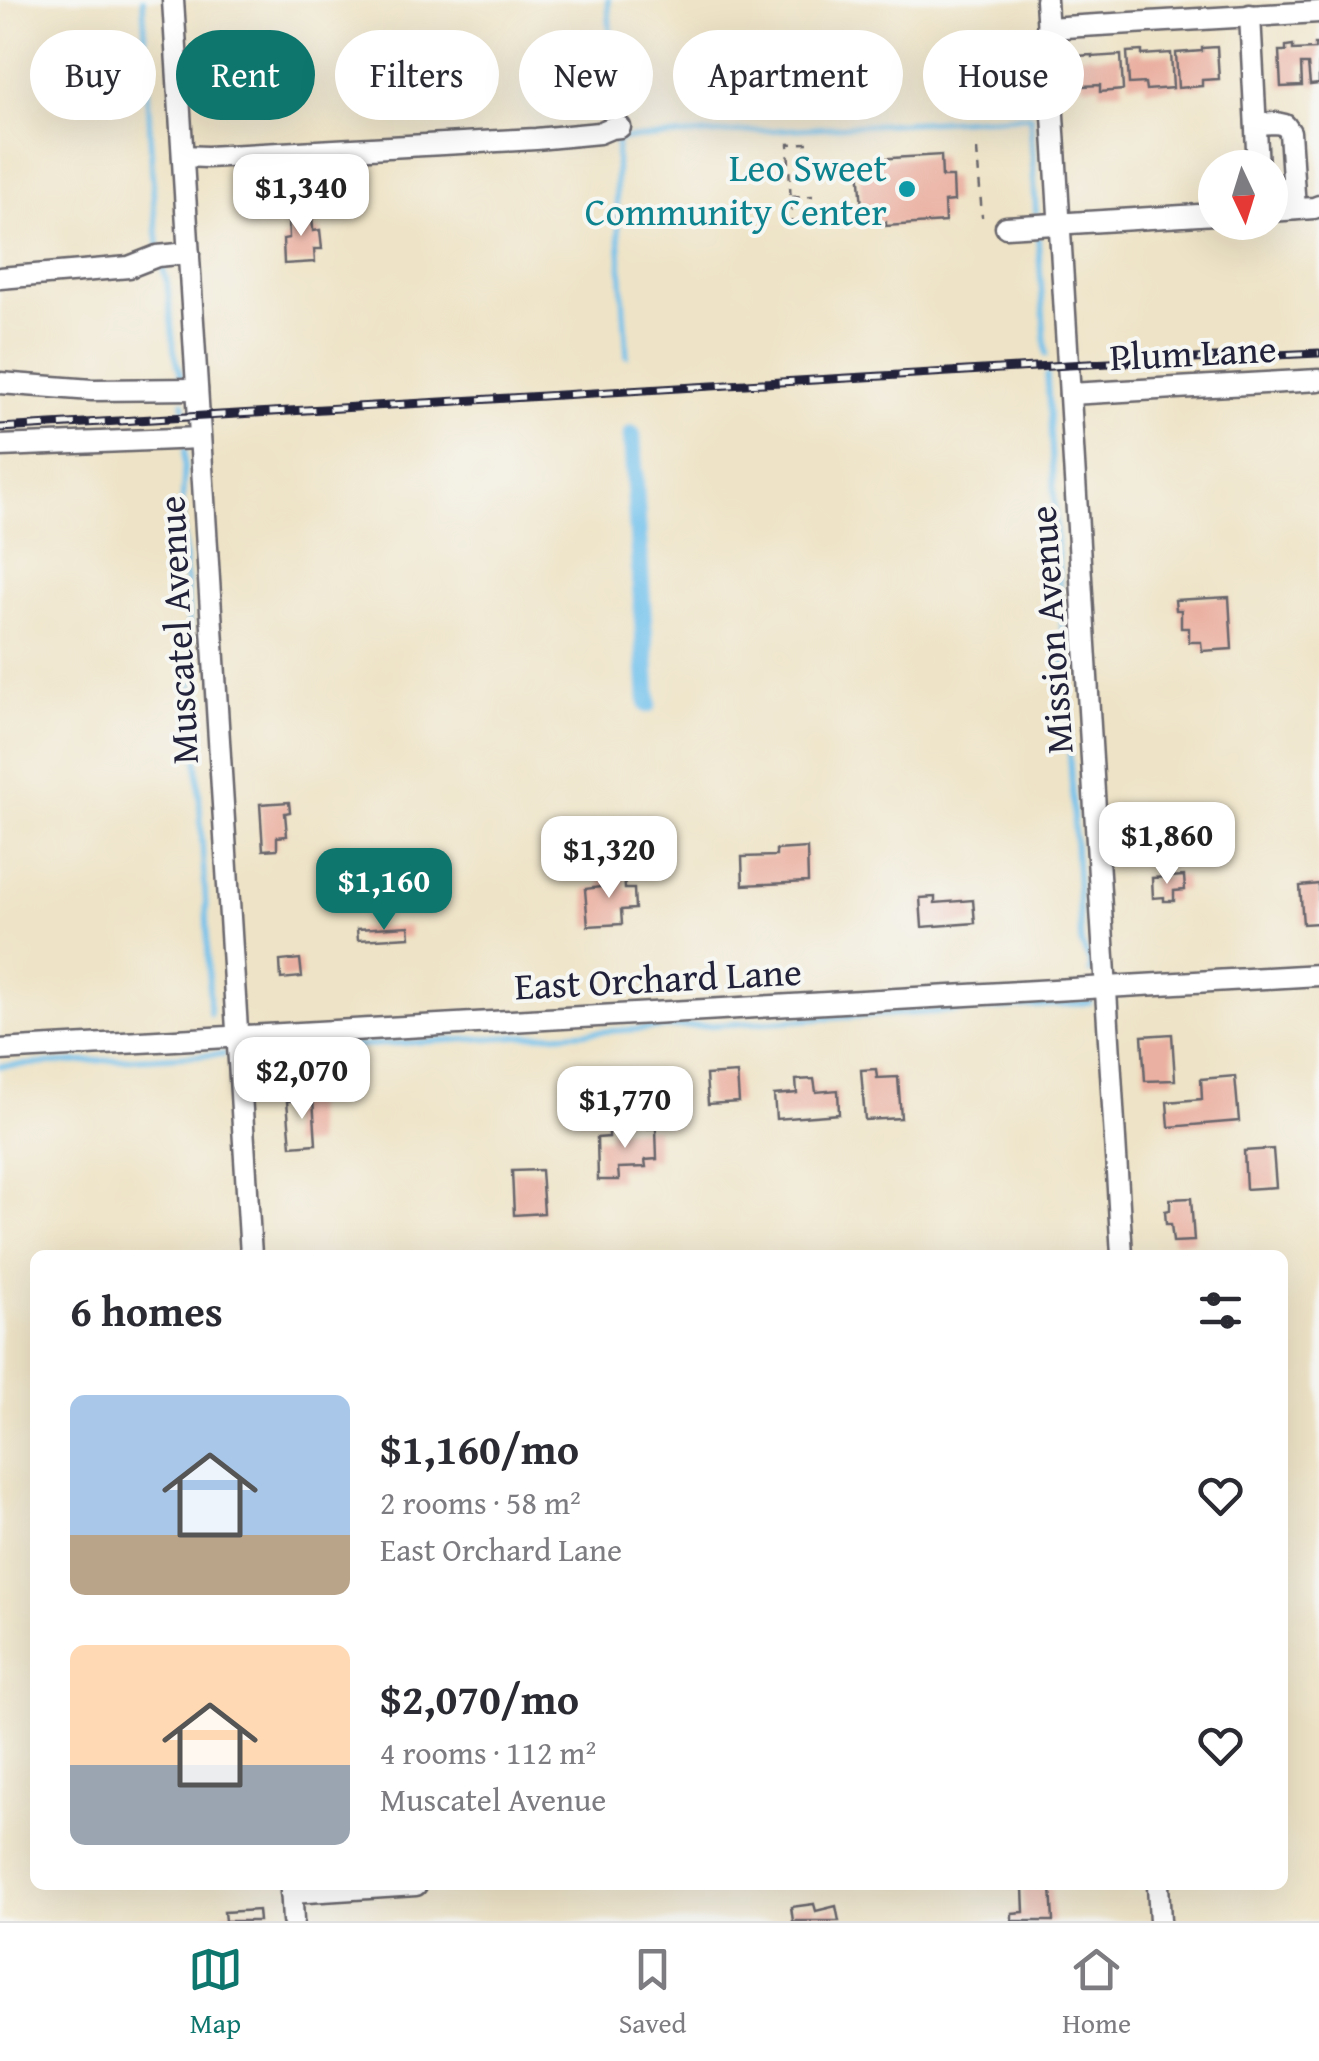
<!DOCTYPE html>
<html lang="en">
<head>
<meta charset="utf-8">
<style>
  body { margin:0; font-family:"Gentium Book Plus",serif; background:#f2f2f3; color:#2b2b33; height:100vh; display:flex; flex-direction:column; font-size:38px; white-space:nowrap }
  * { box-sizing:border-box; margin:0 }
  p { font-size:32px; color:#7c7c81 }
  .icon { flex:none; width:55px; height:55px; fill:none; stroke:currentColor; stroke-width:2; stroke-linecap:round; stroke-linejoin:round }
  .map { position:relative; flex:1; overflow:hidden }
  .side { position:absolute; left:30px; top:1250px; width:1258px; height:640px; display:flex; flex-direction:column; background:#fff; border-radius:15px; box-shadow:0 10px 40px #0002 }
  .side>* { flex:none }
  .guide { position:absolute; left:30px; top:30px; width:1260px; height:90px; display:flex; gap:20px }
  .needle { width:65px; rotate:176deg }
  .fabs { position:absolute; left:1198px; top:150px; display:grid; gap:20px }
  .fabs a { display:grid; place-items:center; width:90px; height:90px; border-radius:50%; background:#fff; box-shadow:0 10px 40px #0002; font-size:50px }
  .price { position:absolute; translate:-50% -85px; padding:0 22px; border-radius:20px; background:#fff; color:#222; font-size:32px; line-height:65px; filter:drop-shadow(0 2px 5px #0008) }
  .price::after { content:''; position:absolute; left:50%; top:60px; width:30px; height:22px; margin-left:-15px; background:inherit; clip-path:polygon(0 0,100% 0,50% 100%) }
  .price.active { background:#0f766e; color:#fff }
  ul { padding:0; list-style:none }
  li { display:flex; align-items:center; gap:30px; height:250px; padding:0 40px }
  li span { display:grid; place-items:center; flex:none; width:280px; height:200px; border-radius:15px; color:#555 }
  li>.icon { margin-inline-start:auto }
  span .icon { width:120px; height:120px; fill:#fffc; stroke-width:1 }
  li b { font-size:42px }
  h2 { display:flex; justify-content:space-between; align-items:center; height:120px; padding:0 40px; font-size:42px }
  .chip { padding:0 35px; border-radius:45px; background:#fff; box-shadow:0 10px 40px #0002; font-size:35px; line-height:90px }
  .chip.active { background:#0f766e; color:#fff }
  .tab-bar { display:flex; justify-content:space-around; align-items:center; height:140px; border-top:2px solid #e1e1e2; background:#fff; font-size:28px; color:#7c7c81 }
  .tab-bar a { display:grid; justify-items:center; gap:5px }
  .tab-bar .active { color:#0f766e }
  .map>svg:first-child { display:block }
</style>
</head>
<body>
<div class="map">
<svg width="1319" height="1921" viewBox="0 0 1319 1921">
  <rect width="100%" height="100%" fill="#f6f6f2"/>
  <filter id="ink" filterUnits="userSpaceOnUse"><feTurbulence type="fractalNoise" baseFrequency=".01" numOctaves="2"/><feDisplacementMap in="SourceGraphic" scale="20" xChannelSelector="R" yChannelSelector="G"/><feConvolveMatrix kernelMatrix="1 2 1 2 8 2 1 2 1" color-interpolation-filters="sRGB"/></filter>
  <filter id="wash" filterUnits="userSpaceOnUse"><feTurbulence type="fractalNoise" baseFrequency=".0048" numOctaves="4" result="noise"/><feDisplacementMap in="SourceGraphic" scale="40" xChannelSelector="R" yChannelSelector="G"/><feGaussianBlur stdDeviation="2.25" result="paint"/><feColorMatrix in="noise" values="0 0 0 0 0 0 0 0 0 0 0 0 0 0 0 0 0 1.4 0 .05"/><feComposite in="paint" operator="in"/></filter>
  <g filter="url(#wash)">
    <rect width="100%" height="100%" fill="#eee3c6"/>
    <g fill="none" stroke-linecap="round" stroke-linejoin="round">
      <!-- stream -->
      <g stroke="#71c1ec" stroke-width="5">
        <path d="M143,0L154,207L159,251"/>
        <path d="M608,0L616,121"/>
        <path d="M1038,238L1046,355"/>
        <path d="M161,261L167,282L174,350L181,376"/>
        <path d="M627,356L616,189L617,139L1030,116L1036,212"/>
        <path d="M1047,375L1081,943L1091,965L1090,972"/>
        <path d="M183,402L184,408"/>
        <path d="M185,449L182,510L206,908L210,1014"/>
        <path d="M251,1052L1090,1003"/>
        <path d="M0,1066L224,1054"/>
      </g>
      <!-- canal -->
      <path stroke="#71c1ec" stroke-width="18" d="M632,435L648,704"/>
    </g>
    <g id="blocks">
      <!-- building -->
      <g fill="#eab0a1">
        <path d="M1315,44H1319V84L1310,85L1308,64H1301L1302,86L1281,87L1279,51H1286V46L1293,45V50L1315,49Z"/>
        <path d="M1217,47L1219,79L1202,80V86L1178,88L1176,53L1202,51V48Z"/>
        <path d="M1142,51V55L1171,53L1173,88L1146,90L1145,83L1129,84L1127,52Z"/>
        <path d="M1092,55V57L1121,55L1123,90L1100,92V85L1083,86L1082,78L1077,79L1076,56Z"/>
        <path d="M941,155L942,177H953L954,201L944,202L945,222L886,226V222L863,224L859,165L875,164V159Z"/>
        <path d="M312,211L313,231L320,230L322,249H314L315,262L284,264L283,239L289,238L288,212Z"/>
        <path d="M1229,597L1232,649L1202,651L1201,642H1189V628H1181V610H1176L1175,600Z"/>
        <path d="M289,802L290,812L285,813L287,836L277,837V849L263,850L260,804Z"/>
        <path d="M807,848L808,882L743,885L742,857L776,856V850Z"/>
        <path d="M624,873L625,889H634L635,909L621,910L622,924L588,926L585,889L601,887L600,875Z"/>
        <path d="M1184,876L1185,890L1174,891V901H1164V897L1153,898L1152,878Z"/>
        <path d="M1319,884V923L1303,924L1300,886Z"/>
        <path d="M935,897V903L973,900L975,923L922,927L920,898Z"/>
        <path d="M409,926L410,937L358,940L357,929Z"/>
        <path d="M300,959L302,977L281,979L280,961Z"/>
        <path d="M1172,1034L1175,1080L1145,1081L1142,1036Z"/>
        <path d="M876,1069L877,1078L898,1077L901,1118L865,1120L861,1070Z"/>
        <path d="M737,1073L739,1102L708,1104L706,1075Z"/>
        <path d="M1235,1076L1239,1121L1169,1127L1167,1102L1202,1099L1201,1079Z"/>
        <path d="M814,1079L816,1092L838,1090L839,1114L776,1119L774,1095L797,1093L796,1080Z"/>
        <path d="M313,1099L316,1144L291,1146L287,1101Z"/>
        <path d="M656,1128L657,1159L645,1160L646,1167L618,1168L619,1180H598L597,1138L609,1137V1130Z"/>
        <path d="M1273,1149L1276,1187L1246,1189L1244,1151Z"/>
        <path d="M541,1170L544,1213L514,1215L512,1171Z"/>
        <path d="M1191,1198L1194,1241L1173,1242L1171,1224H1166L1165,1211L1170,1210V1199Z"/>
        <path d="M1051,1887L1053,1921H1012V1913L1024,1912L1023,1888Z"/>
        <path d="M814,1904L816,1911L836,1906L839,1921H793L791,1907Z"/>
        <path d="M258,1910L259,1921H225L224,1912Z"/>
      </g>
    </g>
  </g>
  <g filter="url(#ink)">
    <use href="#blocks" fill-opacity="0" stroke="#69666c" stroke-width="2.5"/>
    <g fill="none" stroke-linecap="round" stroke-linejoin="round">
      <!-- minor casing -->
      <g stroke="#69666c" stroke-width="25">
        <g id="minor">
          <path d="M173,0L251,1255"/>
          <path d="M1046,0L1122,1255"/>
          <path d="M1250,15L1258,168"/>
          <path d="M1047,28L1319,12"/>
          <path d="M1256,124L1276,123L1285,125L1290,132L1295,209"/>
          <path d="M183,156L207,157L536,139L599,133L611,128L620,127"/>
          <path d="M1270,211L1314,208L1319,206"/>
          <path d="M1006,227L1215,214"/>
          <path d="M0,278L129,267L157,256L189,253"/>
          <path d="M0,383L92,390L197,389"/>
          <path d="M1070,394L1319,380"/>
          <path d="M0,446L200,438"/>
          <path d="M0,1050L1319,975"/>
          <path d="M291,1885L293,1921"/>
          <path d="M1158,1885L1160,1921"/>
          <path d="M291,1893L416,1885"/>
        </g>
      </g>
      <!-- path -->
      <g stroke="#69666c" stroke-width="2.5" stroke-dasharray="8 8" stroke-linecap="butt">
        <path d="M977,150L982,217"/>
        <path d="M792,197L813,196"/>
        <path d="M792,227L788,144L808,143"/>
      </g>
      <!-- minor -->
      <use href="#minor" stroke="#fff" stroke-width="20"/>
      <!-- rail casing -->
      <g stroke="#22223b" stroke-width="9">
        <path id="rail" d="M0,428L1068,365L1319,353"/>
      </g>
      <!-- rail -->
      <use href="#rail" stroke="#f6f6f2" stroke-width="5" stroke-dasharray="15" stroke-linecap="butt"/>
    </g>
  </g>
  <!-- markers -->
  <circle fill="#0f9aa8" stroke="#f6f6f2" stroke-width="4" cx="907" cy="189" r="10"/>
  <g text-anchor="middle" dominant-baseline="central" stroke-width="8" stroke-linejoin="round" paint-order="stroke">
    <!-- culture labels -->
    <g font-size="38" fill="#0d838f" stroke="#f6f6f2" text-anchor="end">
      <text x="887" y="167">Leo Sweet<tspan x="887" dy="44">Community Center</tspan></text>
    </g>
    <!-- street labels -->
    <g font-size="38" fill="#22223b" stroke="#f6f6f2">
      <text transform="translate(1193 352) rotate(-3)">Plum Lane</text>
      <text transform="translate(177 630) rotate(-93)">Muscatel Avenue</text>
      <text transform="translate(1050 630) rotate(-94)">Mission Avenue</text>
      <text transform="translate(658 978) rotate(-3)">East Orchard Lane</text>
    </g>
  </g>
</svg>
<div class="fabs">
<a><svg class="needle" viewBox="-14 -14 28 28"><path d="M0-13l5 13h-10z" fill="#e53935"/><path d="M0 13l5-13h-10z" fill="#7c7c81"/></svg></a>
</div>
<b class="price" style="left:301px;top:239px">$1,340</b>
<b class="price" style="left:1167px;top:887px">$1,860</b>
<b class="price" style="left:609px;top:901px">$1,320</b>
<b class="price active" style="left:384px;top:933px">$1,160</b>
<b class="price" style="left:302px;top:1122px">$2,070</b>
<b class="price" style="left:625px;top:1151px">$1,770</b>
<div class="guide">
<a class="chip">Buy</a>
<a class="chip active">Rent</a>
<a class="chip">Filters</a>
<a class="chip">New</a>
<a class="chip">Apartment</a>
<a class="chip">House</a>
</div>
<section class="side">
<h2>6 homes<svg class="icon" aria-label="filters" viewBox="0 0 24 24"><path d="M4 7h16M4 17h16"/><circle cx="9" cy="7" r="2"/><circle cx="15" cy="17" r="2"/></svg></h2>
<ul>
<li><span style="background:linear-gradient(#a9c7e8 70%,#b9a48a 0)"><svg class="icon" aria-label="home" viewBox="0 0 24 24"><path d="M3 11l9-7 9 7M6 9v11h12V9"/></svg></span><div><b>$1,160/mo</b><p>2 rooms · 58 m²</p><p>East Orchard Lane</p></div><svg class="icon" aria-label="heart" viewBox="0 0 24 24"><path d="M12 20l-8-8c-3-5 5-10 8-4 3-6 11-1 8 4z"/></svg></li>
<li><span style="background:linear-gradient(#ffd9b3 60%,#9aa5b1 0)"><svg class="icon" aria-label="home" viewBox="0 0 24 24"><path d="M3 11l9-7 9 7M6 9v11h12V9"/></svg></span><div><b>$2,070/mo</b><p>4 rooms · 112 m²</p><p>Muscatel Avenue</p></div><svg class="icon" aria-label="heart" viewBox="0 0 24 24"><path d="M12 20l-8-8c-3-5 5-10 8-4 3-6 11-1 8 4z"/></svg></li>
</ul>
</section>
</div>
<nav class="tab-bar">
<a class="active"><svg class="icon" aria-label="map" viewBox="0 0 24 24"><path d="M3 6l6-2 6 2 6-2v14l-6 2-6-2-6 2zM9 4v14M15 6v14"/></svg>Map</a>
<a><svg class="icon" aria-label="saved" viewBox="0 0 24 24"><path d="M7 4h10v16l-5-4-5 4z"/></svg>Saved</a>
<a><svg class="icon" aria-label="home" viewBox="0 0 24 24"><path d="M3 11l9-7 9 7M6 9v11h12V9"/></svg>Home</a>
</nav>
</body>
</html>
